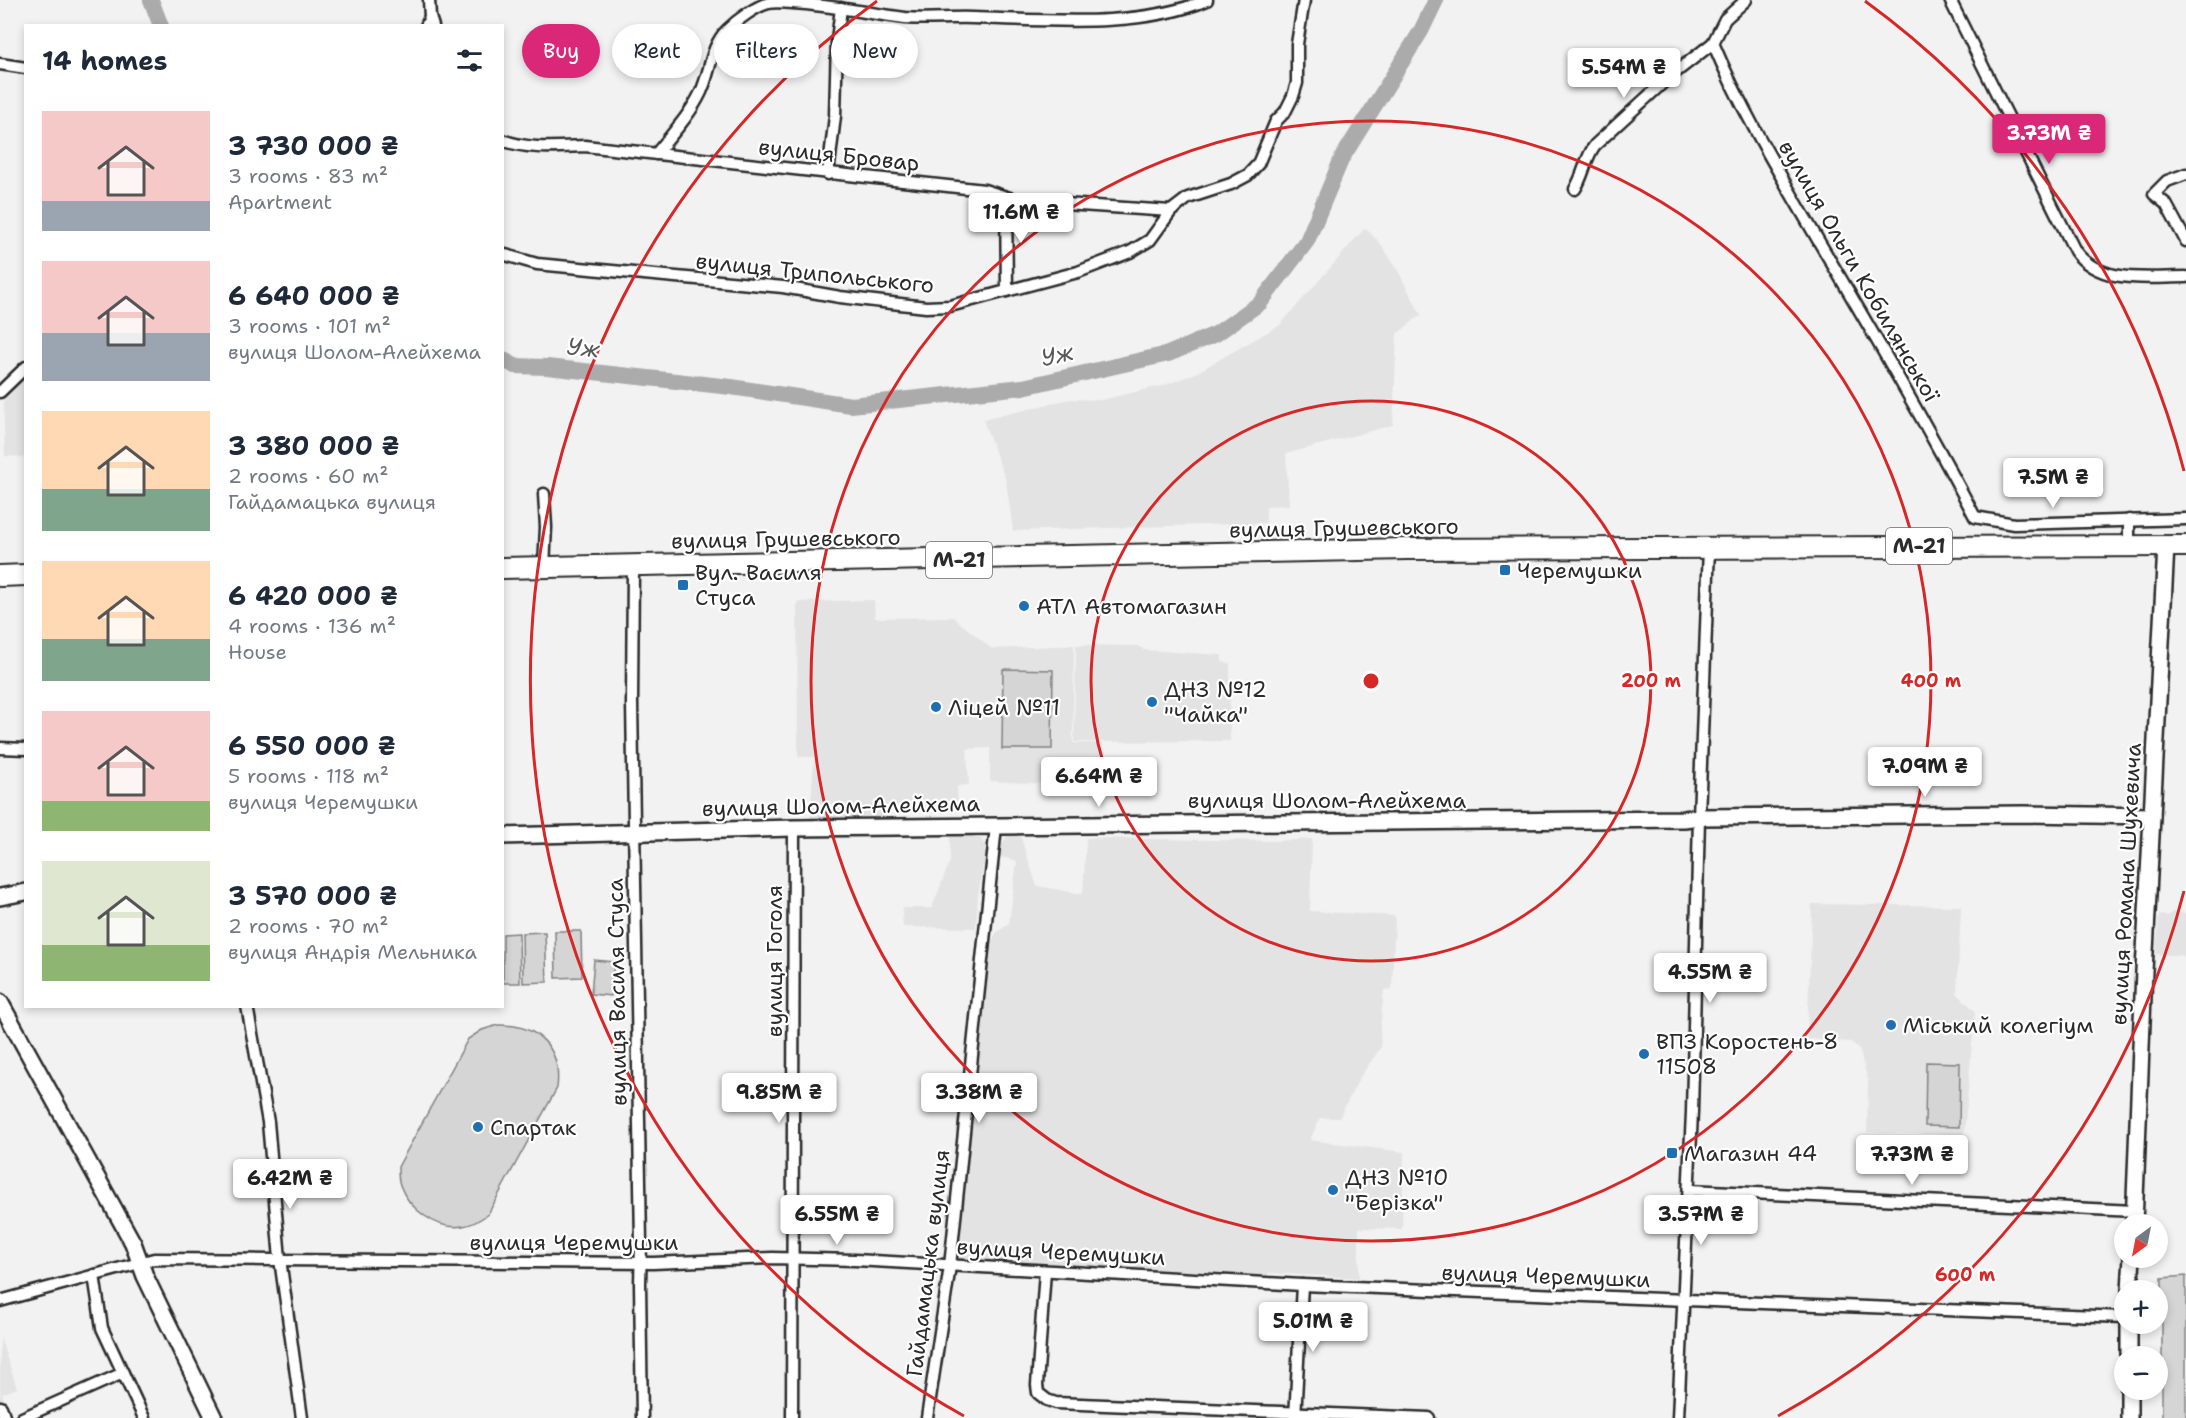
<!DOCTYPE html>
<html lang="en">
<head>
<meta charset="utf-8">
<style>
  body { margin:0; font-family:"Shantell Sans",sans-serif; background:#f6f6f7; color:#1f2937; height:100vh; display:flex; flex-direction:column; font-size:22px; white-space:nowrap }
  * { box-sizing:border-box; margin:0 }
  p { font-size:20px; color:#747a83 }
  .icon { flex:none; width:33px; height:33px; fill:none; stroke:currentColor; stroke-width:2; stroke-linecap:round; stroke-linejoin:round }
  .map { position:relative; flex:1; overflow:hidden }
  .panel { position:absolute; left:24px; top:24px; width:480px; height:984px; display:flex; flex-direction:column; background:#fff; border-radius:0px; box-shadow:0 3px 9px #0003 }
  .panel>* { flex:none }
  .banner { position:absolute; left:522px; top:24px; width:570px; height:54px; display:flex; gap:12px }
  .needle { width:39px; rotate:212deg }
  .fabs { position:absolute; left:2114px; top:1214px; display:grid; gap:12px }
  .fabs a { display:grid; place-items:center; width:54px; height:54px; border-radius:50%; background:#fff; box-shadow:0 3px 9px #0003; font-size:30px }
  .price { position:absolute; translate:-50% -51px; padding:0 14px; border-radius:6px; background:#fff; color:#222; font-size:20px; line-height:39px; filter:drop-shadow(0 2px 3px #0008) }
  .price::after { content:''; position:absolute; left:50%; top:36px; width:18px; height:14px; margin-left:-9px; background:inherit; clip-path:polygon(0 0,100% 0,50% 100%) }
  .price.current { background:#db2777; color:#fff }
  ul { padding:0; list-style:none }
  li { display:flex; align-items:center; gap:18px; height:150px; padding:0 18px }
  li span { display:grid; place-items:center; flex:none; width:168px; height:120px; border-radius:0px; color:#555 }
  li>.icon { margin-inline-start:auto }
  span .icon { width:72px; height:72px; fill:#fffc; stroke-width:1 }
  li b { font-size:26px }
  h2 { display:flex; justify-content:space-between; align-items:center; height:72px; padding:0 18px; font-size:26px }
  .chip { padding:0 21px; border-radius:27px; background:#fff; box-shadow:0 3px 9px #0003; font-size:21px; line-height:54px }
  .chip.current { background:#db2777; color:#fff }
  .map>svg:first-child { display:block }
</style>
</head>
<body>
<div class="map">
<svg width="2186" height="1418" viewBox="0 0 2186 1418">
  <rect width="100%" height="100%" fill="#f2f2f2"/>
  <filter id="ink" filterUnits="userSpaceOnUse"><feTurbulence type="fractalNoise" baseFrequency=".0167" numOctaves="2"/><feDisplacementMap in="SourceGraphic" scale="12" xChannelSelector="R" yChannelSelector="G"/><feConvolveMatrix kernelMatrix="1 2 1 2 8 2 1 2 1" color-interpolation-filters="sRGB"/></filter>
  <g filter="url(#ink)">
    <!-- built -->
    <g fill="#e3e3e3">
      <path d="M1365,228L1379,242L1395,265L1421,315L1397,334L1393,425L1286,454L1289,505L1266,506V523L1013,531L1006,481L983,420L1070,399L1101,400L1165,385L1194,374L1280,325Z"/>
      <path d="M25,374V457L5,456L3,395Z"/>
      <path d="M874,600L875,618L953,617L992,649L1074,645L1073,743H1103L1100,787L990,781V748L967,749L969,785L957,786L958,806L885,808V818L810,819L814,757H798L797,602Z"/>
      <path d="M1076,645L1138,646L1144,650L1222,655V662L1230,663V741L1074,742Z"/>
      <path d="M950,831L975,834L981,839L985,846V855L978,895L976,928L903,927L902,908H932L950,861Z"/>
      <path d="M1019,832L1037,886L1083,894L1086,838L1273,841L1312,839L1310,911L1395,916L1392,989L1384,990L1380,1029L1381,1047L1360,1077L1339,1118H1320L1310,1140L1404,1152L1402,1229L1359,1228V1278L1268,1273V1279L961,1261L957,1259L955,1253L979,1054L989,948L996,933L1009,924L1017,861L998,856L1000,847L1005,839L1010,834Z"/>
      <path d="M1812,904L1961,906L1957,993L1975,1011L1964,1135L1867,1132L1868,1080L1859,1049L1851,1042L1807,1039Z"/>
      <path d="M2172,912L2186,913V956L2156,954L2159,915L2168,916Z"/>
      <path d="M0,1337L17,1388L2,1394L6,1405L0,1407Z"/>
    </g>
    <!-- green -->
    <g fill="#d5d5d5" stroke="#808080" stroke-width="1.5">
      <path d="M1003,669L1053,670L1052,749H1002Z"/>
      <path d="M555,931H581L582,977L556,978Z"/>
      <path d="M545,932L547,982L523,983L522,933Z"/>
      <path d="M519,933L520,983H503V934Z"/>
      <path d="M594,960L614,962L611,996L591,994Z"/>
      <path d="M498,1025C538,1024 562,1048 557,1088L488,1214C480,1220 472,1225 463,1226C437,1231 408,1208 400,1185C398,1180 398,1173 398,1167L468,1039L482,1030Z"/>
      <path d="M1926,1062L1960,1063L1959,1127L1925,1126Z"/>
      <path d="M2186,1276V1418H2162V1278Z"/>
    </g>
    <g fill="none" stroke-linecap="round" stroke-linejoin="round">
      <!-- river -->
      <g stroke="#ababab" stroke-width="16">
        <path d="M151,0L161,26"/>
        <path d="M502,359L515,366L547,367L731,387L851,405L1023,387L1168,354L1216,334L1260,303L1307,241L1342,158L1421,31L1436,0"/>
      </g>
      <!-- street casing -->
      <g stroke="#2b2b2b" stroke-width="15">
        <g id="street">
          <path d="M429,0L430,17"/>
          <path d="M1950,0L2075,251C2100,285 2148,277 2186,277"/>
          <path d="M426,26L430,17L433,26"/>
          <path d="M1713,43C1742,112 1781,176 1818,240C1872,331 1926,423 1975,517L2014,524L2186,519"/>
          <path d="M0,64L26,68"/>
          <path d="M502,140C529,150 556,147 585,146L984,190L1019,201L1171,211"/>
          <path d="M656,154C672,134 690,115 701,92C711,71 710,47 727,30C737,20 756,6 769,3C776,1 785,3 792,3C830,5 867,13 905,18C927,20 951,17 973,18C1047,20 1138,29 1207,0"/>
          <path d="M828,174L835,116L837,40L841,8"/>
          <path d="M2186,174L2167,181L2154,194L2166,204L2186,241"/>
          <path d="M1575,189C1584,175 1585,158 1595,145L1668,78L1713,43L1725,19L1746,0"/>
          <path d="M1006,197L1007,291"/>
          <path d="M502,254L537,264L783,287L840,297L926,307L950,306L1078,272L1130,252L1150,240L1171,211L1188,198L1231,184L1248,175L1258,164L1276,121L1285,112L1293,96L1297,83V44L1304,0"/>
          <path d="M0,392L26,367"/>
          <path d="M544,494L546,527L544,567"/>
          <path d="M2129,520V545"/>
          <path d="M633,566L632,703L641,1243L640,1284L642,1418"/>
          <path d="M0,748L26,749"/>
          <path d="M247,1006L268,1122L280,1259L302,1418"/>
          <path d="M1689,1190L2134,1211"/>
          <path d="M1045,1271L1037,1385L1038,1393L1047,1400L1056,1403L1429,1418"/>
          <path d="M94,1275L102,1328L144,1418"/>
          <path d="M0,1301L154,1259L653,1263L772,1258L855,1260L1302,1285L2124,1317"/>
          <path d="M1,1407L5,1418"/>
          <path d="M22,1418L123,1373"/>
          <path d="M792,1418L794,828"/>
          <path d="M927,1418L950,1266L996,826"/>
          <path d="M1295,1418L1302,1285"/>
          <path d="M1678,1418L1692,1112L1699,817L1709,547"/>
        </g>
      </g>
      <!-- secondary casing -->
      <g stroke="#2b2b2b" stroke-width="20">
        <g id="secondary">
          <path d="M502,836L794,828L1684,819L1699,817L2023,814L2152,816"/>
          <path d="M0,897L26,892"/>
          <path d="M0,1002L133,1243L145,1276L214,1418"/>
          <path d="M2134,1224L2144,971L2166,546"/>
          <path d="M2130,1290L2132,1257"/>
          <path d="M2129,1323V1356"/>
          <path d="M2129,1389V1418"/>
        </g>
      </g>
      <!-- highway casing -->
      <g stroke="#2b2b2b" stroke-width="24">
        <g id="highway">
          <path d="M502,568L1407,549L2186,546"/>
          <path d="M0,576L26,575"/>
        </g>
      </g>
      <!-- street -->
      <use href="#street" stroke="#fff" stroke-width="10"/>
      <!-- secondary -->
      <use href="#secondary" stroke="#fff" stroke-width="15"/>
      <!-- highway -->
      <use href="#highway" stroke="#fff" stroke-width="20"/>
    </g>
  </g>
  <!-- distance rings -->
  <g fill="none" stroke="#d62828" stroke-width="3">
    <circle cx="1371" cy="681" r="280"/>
    <circle cx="1371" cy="681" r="560"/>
    <path d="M2184 891A840 840 0 0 1 1778 1416M964 1416A840 840 0 0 1 877 1M1865 1A840 840 0 0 1 2184 471"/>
  </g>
  <!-- markers -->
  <g fill="#1f6fb2" stroke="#fff" stroke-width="2">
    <rect x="1499" y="564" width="12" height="12" rx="3"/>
    <rect x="677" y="579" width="12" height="12" rx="3"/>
    <circle cx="1024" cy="606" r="6"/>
    <circle cx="1152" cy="702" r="6"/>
    <circle cx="936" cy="707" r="6"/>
    <circle cx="1891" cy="1025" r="6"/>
    <circle cx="1644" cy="1054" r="6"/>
    <circle cx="478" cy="1127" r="6"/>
    <rect x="1666" y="1147" width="12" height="12" rx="3"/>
    <circle cx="1333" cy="1190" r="6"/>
  </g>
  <g text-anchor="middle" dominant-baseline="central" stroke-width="4.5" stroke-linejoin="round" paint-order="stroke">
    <!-- shield labels -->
    <g fill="#fff" stroke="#6b6b6b" stroke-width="1.5">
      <rect x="1886" y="528" width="66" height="36" rx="4.5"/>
      <rect x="926" y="542" width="66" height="36" rx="4.5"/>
    </g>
    <g font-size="21" font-weight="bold" fill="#2b2b2b">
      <text x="1919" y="546">М-21</text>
      <text x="959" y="560">М-21</text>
    </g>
    <!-- street labels -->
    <g font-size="22" fill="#2b2b2b" stroke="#fff">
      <text transform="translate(839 155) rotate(6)">вулиця Бровар</text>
      <text transform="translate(1859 271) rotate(60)">вулиця Ольги Кобилянської</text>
      <text transform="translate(815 273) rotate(6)">вулиця Трипольського</text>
      <text transform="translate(1344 528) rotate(-1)">вулиця Грушевського</text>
      <text transform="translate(786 539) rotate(-1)">вулиця Грушевського</text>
      <text x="1327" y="800">вулиця Шолом-Алейхема</text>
      <text transform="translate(841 806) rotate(-1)">вулиця Шолом-Алейхема</text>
      <text transform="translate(2126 884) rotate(-87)">вулиця Романа Шухевича</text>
      <text transform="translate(774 961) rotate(-90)">вулиця Гоголя</text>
      <text transform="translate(617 992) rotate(-91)">вулиця Василя Стуса</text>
      <text x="574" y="1242">вулиця Черемушки</text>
      <text transform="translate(1061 1252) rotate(3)">вулиця Черемушки</text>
      <text transform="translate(928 1263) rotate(-83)">Гайдамацька вулиця</text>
      <text transform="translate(1546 1276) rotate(2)">вулиця Черемушки</text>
    </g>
    <!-- poi labels -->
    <g font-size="22" fill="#2b2b2b" stroke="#fff" text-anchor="start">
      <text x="1517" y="570">Черемушки</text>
      <text x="695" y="572">Вул. Василя<tspan x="695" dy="25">Стуса</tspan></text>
      <text x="1036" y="606">АТЛ Автомагазин</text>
      <text x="1164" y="689">ДНЗ №12<tspan x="1164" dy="25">"Чайка"</tspan></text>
      <text x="948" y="707">Ліцей №11</text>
      <text x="1903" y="1025">Міський колегіум</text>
      <text x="1656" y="1041">ВПЗ Коростень-8<tspan x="1656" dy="25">11508</tspan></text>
      <text x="490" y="1127">Спартак</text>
      <text x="1684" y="1153">Магазин 44</text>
      <text x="1345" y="1177">ДНЗ №10<tspan x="1345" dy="25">"Берізка"</tspan></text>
    </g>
    <!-- water labels -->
    <g font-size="24" font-style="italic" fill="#585858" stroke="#fff">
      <text transform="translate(583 348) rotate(6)">Уж</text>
      <text transform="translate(1057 355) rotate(-13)">Уж</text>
    </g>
  </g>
  <circle cx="1371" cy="681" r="9" fill="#d62828" stroke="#fff" stroke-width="3"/>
  <g font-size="18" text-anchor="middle" font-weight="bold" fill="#d62828" stroke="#fff" stroke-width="4.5" stroke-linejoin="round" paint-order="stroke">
    <text x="1651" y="687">200 m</text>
    <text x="1931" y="687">400 m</text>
    <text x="1965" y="1281">600 m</text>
  </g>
</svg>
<div class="fabs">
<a><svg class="needle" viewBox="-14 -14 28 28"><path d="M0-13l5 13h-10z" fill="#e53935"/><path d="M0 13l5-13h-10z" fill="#747a83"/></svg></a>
<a>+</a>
<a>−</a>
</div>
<b class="price" style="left:1624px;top:99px">5.54M ₴</b>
<b class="price current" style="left:2049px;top:165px">3.73M ₴</b>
<b class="price" style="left:1021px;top:244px">11.6M ₴</b>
<b class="price" style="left:2053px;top:509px">7.5M ₴</b>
<b class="price" style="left:1925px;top:798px">7.09M ₴</b>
<b class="price" style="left:1099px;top:808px">6.64M ₴</b>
<b class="price" style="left:1710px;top:1004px">4.55M ₴</b>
<b class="price" style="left:779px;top:1124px">9.85M ₴</b>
<b class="price" style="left:979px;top:1124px">3.38M ₴</b>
<b class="price" style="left:1912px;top:1186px">7.73M ₴</b>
<b class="price" style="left:290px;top:1210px">6.42M ₴</b>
<b class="price" style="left:837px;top:1246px">6.55M ₴</b>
<b class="price" style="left:1701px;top:1246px">3.57M ₴</b>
<b class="price" style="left:1313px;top:1353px">5.01M ₴</b>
<div class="banner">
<a class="chip current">Buy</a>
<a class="chip">Rent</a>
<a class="chip">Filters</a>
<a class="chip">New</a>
</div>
<section class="panel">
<h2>14 homes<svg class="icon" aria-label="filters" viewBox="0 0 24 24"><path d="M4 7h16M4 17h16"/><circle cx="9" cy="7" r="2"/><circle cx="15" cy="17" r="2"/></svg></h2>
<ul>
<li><span style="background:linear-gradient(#f6c9c9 75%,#9aa5b1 0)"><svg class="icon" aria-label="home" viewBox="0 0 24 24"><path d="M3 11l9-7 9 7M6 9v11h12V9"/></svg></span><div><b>3 730 000 ₴</b><p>3 rooms · 83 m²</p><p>Apartment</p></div></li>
<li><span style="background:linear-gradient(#f6c9c9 60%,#9aa5b1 0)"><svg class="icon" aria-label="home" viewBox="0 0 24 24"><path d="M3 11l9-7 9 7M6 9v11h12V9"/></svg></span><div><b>6 640 000 ₴</b><p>3 rooms · 101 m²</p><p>вулиця Шолом-Алейхема</p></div></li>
<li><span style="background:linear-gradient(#ffd9b3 65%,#7fa58c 0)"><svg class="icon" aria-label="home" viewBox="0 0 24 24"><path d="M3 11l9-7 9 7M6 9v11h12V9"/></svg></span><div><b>3 380 000 ₴</b><p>2 rooms · 60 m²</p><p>Гайдамацька вулиця</p></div></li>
<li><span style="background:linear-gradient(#ffd9b3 65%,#7fa58c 0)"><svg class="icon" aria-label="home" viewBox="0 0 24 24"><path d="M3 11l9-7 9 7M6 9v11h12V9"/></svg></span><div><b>6 420 000 ₴</b><p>4 rooms · 136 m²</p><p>House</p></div></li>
<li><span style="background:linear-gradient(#f6c9c9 75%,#8fb573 0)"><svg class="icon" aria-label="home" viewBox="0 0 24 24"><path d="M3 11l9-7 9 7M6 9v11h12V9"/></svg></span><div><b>6 550 000 ₴</b><p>5 rooms · 118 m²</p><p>вулиця Черемушки</p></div></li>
<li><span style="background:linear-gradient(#dfe7d0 70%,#8fb573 0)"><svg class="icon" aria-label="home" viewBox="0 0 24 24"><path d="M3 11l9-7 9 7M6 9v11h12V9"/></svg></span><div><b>3 570 000 ₴</b><p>2 rooms · 70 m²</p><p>вулиця Андрія Мельника</p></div></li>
</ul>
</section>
</div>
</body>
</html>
